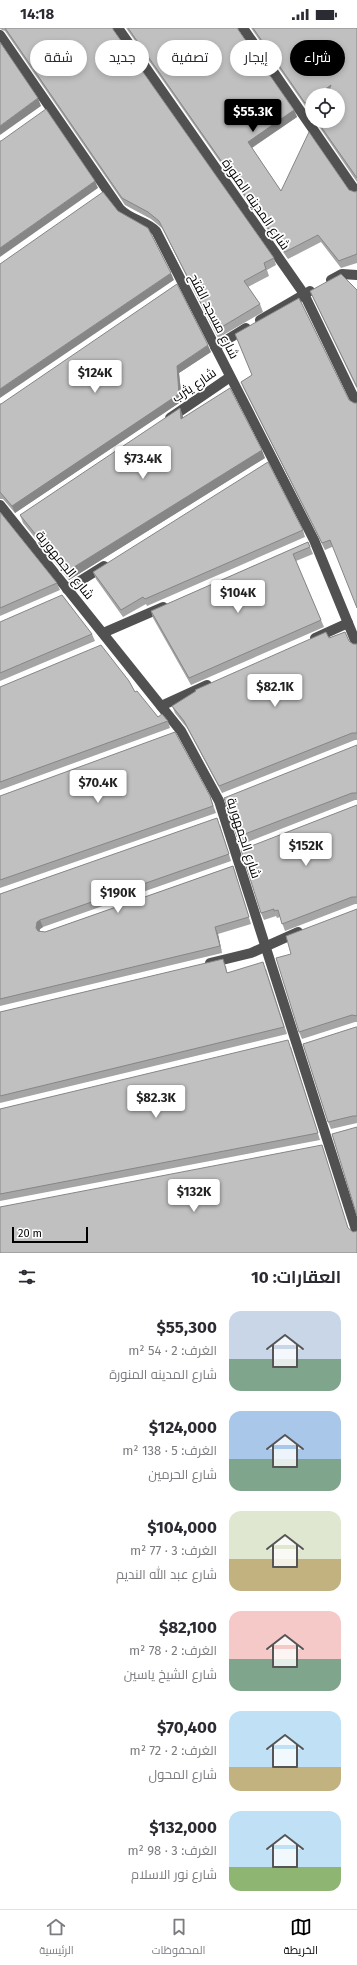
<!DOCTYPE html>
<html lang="ar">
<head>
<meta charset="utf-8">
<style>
  body { margin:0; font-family:"Fira Sans",Cairo,sans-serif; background:#f2f2f3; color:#2b2b33; direction:rtl; height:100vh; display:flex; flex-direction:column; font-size:15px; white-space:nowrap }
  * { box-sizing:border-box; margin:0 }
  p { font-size:13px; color:#7c7c81 }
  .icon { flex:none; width:22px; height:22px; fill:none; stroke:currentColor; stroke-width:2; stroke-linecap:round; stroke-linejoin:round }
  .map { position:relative; height:1225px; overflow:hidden; direction:ltr }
  .panel { display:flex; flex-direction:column; background:#fff; flex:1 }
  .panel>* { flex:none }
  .guide { position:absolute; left:12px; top:12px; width:333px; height:36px; direction:rtl; display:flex; gap:8px }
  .buttons { position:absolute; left:305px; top:60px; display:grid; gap:8px }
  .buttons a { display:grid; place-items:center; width:40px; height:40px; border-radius:50%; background:#fff; box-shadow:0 2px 6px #0003; font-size:20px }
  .scale { position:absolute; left:12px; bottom:10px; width:76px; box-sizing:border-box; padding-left:4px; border:2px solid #000; border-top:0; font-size:11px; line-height:14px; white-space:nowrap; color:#000; -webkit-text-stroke:3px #fff; paint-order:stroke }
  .price { position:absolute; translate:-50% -34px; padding:0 9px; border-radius:4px; background:#fff; color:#222; font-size:13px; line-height:26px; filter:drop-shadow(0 1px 2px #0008) }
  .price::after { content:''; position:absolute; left:50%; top:24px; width:12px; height:9px; margin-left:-6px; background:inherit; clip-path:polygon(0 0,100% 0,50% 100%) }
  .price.current { background:#000; color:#fff }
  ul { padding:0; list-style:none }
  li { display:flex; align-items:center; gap:12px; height:100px; padding:0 16px }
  li span { display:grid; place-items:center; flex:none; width:112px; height:80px; border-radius:12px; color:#555 }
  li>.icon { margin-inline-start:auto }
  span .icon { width:48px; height:48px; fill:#fffc; stroke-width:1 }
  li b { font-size:17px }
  h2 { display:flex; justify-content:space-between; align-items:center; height:48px; padding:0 16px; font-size:17px }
  .chip { padding:0 14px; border-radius:18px; background:#fff; box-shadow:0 2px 6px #0003; font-size:14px; line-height:36px }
  .chip.current { background:#000; color:#fff }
  .status { display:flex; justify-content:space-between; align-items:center; height:28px; padding:0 20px; background:#fff; direction:ltr }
  .status svg { height:11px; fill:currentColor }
  .tab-bar { display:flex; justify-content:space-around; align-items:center; height:56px; border-top:1px solid #e1e1e2; background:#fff; font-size:11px; color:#7c7c81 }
  .tab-bar a { display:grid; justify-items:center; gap:2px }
  .tab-bar .current { color:#000 }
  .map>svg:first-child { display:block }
</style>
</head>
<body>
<div class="status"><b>14:18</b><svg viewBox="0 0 49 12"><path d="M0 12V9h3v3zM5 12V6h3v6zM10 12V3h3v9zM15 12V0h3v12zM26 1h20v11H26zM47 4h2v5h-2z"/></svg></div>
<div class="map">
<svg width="357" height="1225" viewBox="0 0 357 1225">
  <rect width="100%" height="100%" fill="#fff"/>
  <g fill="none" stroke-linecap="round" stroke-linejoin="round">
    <!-- minor -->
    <g stroke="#515151" stroke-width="10">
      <path d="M118,0L304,266L357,376"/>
      <path d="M243,0L357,165"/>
      <path d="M0,7L120,181C132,193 145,192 156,203L314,512L357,617"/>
      <path d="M331,252L342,246L357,247"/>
      <path d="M260,292L310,263"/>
      <path d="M215,319L246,300"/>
      <path d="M170,390L230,349"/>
      <path d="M0,477L181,703L219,773L357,1205"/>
      <path d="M67,561L104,538"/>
      <path d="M103,605L163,579"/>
      <path d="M315,610L348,595"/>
      <path d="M161,678L207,657"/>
      <path d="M210,935L251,925L298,904"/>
    </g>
  </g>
  <!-- wall -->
  <g fill="#a5a5a5">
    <path d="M0,0H112L274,230L276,237L267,242L269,248L248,259L260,276L263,284L218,310L162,200L151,191L125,177L5,3L0,1Z"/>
    <path d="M126,0H237L294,82L297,89L252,120L281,163L349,162L355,164L357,163V235L341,240L321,214L288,231Z"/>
    <path d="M251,0H357V154L318,97L317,93H338V67H312V79L308,82Z"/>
    <path d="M357,262V361L313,270L310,263Z"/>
    <path d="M235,306L349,372L354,375L332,519L325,522L244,361L241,354L252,347Z"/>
    <path d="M211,324L179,345L182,373L15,485L3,471H0V376Z"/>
    <path d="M183,388V389L265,430L69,552L23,495L20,487Z"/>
    <path d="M0,484L57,555L60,562L0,588Z"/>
    <path d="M303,502L305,509L147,578L146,576L123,589L96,551L93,544Z"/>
    <path d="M308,514L313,526L296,533L324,599L191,657L153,590L151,583Z"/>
    <path d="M0,594L92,606L95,613L0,653Z"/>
    <path d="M329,610L349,613L353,616H357V712H355L222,765L187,700L175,685L172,678Z"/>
    <path d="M0,659L135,664L158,689L168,693L170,700L0,762Z"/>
    <path d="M357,717V772H355L240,817L237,809Z"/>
    <path d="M0,768H210L216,785L0,860Z"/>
    <path d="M357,777V876H355L285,903L280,889L277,890L276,888L264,892L261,885Z"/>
    <path d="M220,797L231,833L43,899L40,901L39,903L45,904L233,838L251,896L218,906L222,925L0,978V866Z"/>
    <path d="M357,881V994H355L302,1011L299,1004L291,926Z"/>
    <path d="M226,938L227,945L266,941L287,1006L0,1075V984Z"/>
    <path d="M357,999V1095L331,1101L328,1094Z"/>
    <path d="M291,1019L320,1112L0,1173V1081Z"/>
  </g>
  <!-- shaded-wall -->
  <g fill="#868686">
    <path d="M331,57L330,67H317Z"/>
    <path d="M38,70L41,78L0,107V98Z"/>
    <path d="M312,70V79L308,82L305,75Z"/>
    <path d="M294,82L297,89L250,121L248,114Z"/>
    <path d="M95,153L98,160L0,229V220Z"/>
    <path d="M171,245L174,252L0,370V361Z"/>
    <path d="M208,317L211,324L179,345L182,373L15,485L12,478L177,338Z"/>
    <path d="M180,380L183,388L184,399L181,391Z"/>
    <path d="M262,422L265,430L69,552L66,544Z"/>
    <path d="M40,892L43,899L40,901L39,907L36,900L37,894Z"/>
    <path d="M215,899L218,906L222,925L220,918Z"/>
  </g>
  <!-- building -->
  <g fill="#c0c0c0" stroke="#868686">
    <path d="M5,0H112L274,230L264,235L266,241L244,253L260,276L215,303L159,193L148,184L122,170Z"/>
    <path d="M128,0H237L294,82L248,114L281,163L309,104L349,162L355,164L357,163V226L341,232L339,233L318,207L285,224Z"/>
    <path d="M253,0H357V150L317,93H338V67H327L331,57L317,67H312V70L305,75Z"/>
    <path d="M0,14L38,70L0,98Z"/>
    <path d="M46,81L95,153L0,220V113H1Z"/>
    <path d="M103,164L118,183L148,200L171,245L0,361V236Z"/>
    <path d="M341,246L357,262V359L310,263Z"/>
    <path d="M177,256L208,317L177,338L179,366L12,478L0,464V376H1Z"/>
    <path d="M299,270L349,372L354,375H357V580L330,512L322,515L241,354L252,347L235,306Z"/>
    <path d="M230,360L262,422L66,544L20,487L180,380L181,391Z"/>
    <path d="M268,434L303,502L145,571L143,569L121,582L93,544Z"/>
    <path d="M0,484L57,555L0,580Z"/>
    <path d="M308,514L310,519L293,526L321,592L189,650L151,583Z"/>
    <path d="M62,567L92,606L0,645V594Z"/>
    <path d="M326,604L329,610L345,604L349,613L353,616H357V705H352L219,758L184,693L172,678L196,663L195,662Z"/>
    <path d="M101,617L129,653L135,664L137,663L158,689L162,686L168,693L0,754V659Z"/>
    <path d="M175,704L210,768L213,778L0,852V768Z"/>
    <path d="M357,717V765H352L237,809L224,770Z"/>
    <path d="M357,777V869H352L282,896L278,882L274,883V881L261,885L241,822Z"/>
    <path d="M217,790L229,826L40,892L37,894L36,900L38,903L45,904L233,838L249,889L215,899L220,918L0,971V866Z"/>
    <path d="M357,881V988L352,987L299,1004L276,930L291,926L286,908Z"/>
    <path d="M223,931L227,945L263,934L284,999L0,1068V984Z"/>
    <path d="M356,999H357V1088H353L328,1094L303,1016Z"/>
    <path d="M288,1012L318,1105L0,1166V1081Z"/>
    <path d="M357,1099V1188L332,1106Z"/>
    <path d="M322,1117L348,1200L353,1204L357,1203V1225H0V1179Z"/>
  </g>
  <g text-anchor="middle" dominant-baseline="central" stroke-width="3.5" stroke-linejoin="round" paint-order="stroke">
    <!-- street labels -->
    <g font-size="13" fill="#000" stroke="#fff">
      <text transform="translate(256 176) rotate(55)">شارع المدينه المنورة</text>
      <text transform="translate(214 288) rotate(63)">شارع مسجد الفتح</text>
      <text transform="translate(194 357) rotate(-34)">شارع يثرب</text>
      <text transform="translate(65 537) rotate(51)">شارع الجمهورية</text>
      <text transform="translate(244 810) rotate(72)">شارع الجمهورية</text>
    </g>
  </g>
</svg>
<div class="buttons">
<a><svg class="icon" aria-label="locate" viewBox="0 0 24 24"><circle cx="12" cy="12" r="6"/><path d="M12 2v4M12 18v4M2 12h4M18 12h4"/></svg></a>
</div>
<div class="scale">20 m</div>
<b class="price current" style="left:253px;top:105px">$55.3K</b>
<b class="price" style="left:95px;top:366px">$124K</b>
<b class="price" style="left:143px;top:452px">$73.4K</b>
<b class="price" style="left:238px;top:586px">$104K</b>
<b class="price" style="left:275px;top:680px">$82.1K</b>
<b class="price" style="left:98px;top:776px">$70.4K</b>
<b class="price" style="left:306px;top:839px">$152K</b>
<b class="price" style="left:118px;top:886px">$190K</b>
<b class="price" style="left:156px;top:1091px">$82.3K</b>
<b class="price" style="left:194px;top:1185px">$132K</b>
<div class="guide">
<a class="chip current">شراء</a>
<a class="chip">إيجار</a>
<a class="chip">تصفية</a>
<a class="chip">جديد</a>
<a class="chip">شقة</a>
</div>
</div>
<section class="panel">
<h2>العقارات: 10<svg class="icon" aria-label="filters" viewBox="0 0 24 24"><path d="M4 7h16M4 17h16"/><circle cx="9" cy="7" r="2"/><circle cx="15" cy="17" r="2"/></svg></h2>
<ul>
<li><span style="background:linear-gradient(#c9d6e8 60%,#7fa58c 0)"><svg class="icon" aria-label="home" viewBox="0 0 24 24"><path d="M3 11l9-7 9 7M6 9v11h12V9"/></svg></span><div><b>$55,300</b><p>الغرف: 2 · 54 m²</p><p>شارع المدينه المنورة</p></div></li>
<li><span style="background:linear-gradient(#a9c7e8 60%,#7fa58c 0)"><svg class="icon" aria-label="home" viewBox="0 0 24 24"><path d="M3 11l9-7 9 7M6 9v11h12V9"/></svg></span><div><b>$124,000</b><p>الغرف: 5 · 138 m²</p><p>شارع الحرمين</p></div></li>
<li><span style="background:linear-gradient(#dfe7d0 60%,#c2b280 0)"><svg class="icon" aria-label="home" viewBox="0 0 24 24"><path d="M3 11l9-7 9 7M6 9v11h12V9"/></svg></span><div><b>$104,000</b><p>الغرف: 3 · 77 m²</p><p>شارع عبد الله النديم</p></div></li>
<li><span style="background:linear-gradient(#f6c9c9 60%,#7fa58c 0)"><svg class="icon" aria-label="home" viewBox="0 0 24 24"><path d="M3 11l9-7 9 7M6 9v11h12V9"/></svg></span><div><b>$82,100</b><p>الغرف: 2 · 78 m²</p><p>شارع الشيخ ياسين</p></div></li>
<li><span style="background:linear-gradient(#bfe0f5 70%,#c2b280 0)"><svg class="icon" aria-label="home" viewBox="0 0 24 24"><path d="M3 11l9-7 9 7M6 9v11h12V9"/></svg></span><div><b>$70,400</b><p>الغرف: 2 · 72 m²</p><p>شارع المحول</p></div></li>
<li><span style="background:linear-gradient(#bfe0f5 70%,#8fb573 0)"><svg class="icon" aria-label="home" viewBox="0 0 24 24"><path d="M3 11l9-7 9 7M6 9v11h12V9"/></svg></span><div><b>$132,000</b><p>الغرف: 3 · 98 m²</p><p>شارع نور الاسلام</p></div></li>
</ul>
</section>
<nav class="tab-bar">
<a class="current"><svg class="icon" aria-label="map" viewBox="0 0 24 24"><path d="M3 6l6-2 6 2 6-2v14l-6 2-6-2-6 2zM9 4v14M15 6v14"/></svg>الخريطة</a>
<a><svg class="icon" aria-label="saved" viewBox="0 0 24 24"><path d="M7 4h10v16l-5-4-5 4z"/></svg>المحفوظات</a>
<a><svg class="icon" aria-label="home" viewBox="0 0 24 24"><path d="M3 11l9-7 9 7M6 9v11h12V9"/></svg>الرئيسية</a>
</nav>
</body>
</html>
